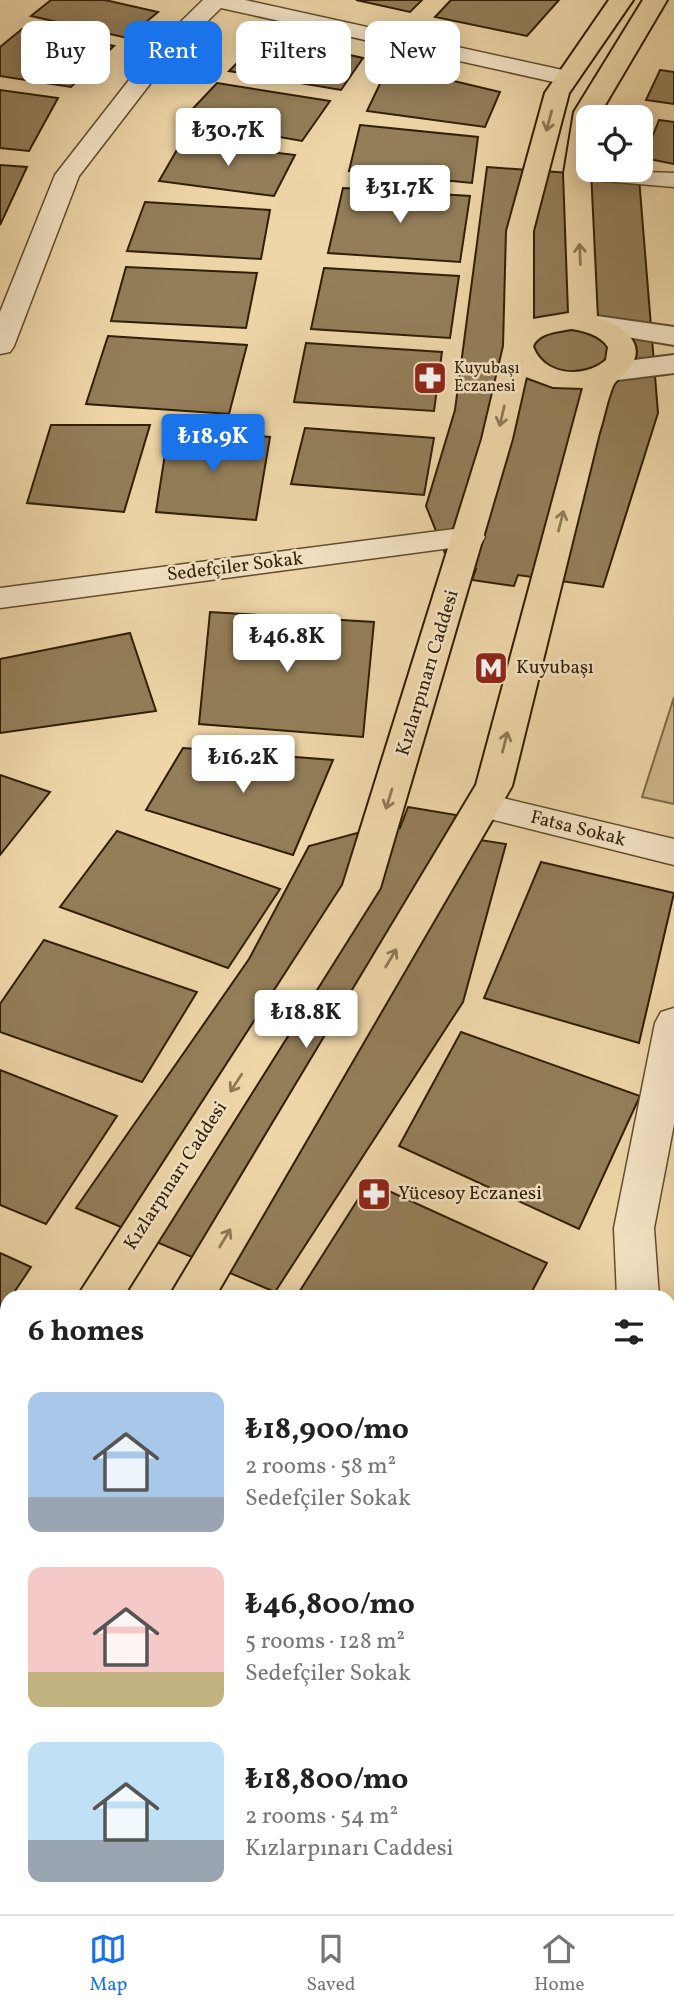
<!DOCTYPE html>
<html lang="en">
<head>
<meta charset="utf-8">
<style>
  body { margin:0; font-family:Vollkorn,serif; background:#f2f2f2; color:#222; height:100vh; display:flex; flex-direction:column; font-size:26px; white-space:nowrap }
  * { box-sizing:border-box; margin:0 }
  p { font-size:23px; color:#767676 }
  .icon { flex:none; width:38px; height:38px; fill:none; stroke:currentColor; stroke-width:2; stroke-linecap:round; stroke-linejoin:round }
  .map { position:relative; flex:1; overflow:hidden }
  .sheet { position:absolute; left:0px; top:1290px; width:676px; height:625px; display:flex; flex-direction:column; background:#fff; border-radius:21px 21px 0 0; box-shadow:0 4px 18px #0003 }
  .sheet>* { flex:none }
  .top-card { position:absolute; left:21px; top:21px; width:634px; height:63px; display:flex; gap:14px }
  .buttons { position:absolute; left:576px; top:105px; display:grid; gap:14px }
  .buttons a { display:grid; place-items:center; width:77px; height:77px; border-radius:14px; background:#fff; box-shadow:0 4px 18px #0003; font-size:35px }
  .price { position:absolute; translate:-50% -60px; padding:0 16px; border-radius:7px; background:#fff; color:#222; font-size:23px; line-height:46px; filter:drop-shadow(0 2px 4px #0008) }
  .price::after { content:''; position:absolute; left:50%; top:42px; width:21px; height:16px; margin-left:-10px; background:inherit; clip-path:polygon(0 0,100% 0,50% 100%) }
  .price.current { background:#1a73e8; color:#fff }
  ul { padding:0; list-style:none }
  li { display:flex; align-items:center; gap:21px; height:175px; padding:0 28px }
  li span { display:grid; place-items:center; flex:none; width:196px; height:140px; border-radius:14px; color:#555 }
  li>.icon { margin-inline-start:auto }
  span .icon { width:84px; height:84px; fill:#fffc; stroke-width:1 }
  li b { font-size:30px }
  h2 { display:flex; justify-content:space-between; align-items:center; height:84px; padding:0 28px; font-size:30px }
  .pill { padding:0 24px; border-radius:14px; background:#fff; box-shadow:0 4px 18px #0003; font-size:24px; line-height:63px }
  .pill.current { background:#1a73e8; color:#fff }
  .menu { display:flex; justify-content:space-around; align-items:center; height:98px; border-top:2px solid #e0e0e0; background:#fff; font-size:19px; color:#767676 }
  .menu a { display:grid; justify-items:center; gap:4px }
  .menu .current { color:#1a73e8 }
  .map>svg:first-child { display:block }
</style>
</head>
<body>
<div class="map">
<svg width="674" height="1914" viewBox="0 0 674 1914">
  <rect width="100%" height="100%" fill="#eed6a8"/>
  <filter id="stains"><feTurbulence type="fractalNoise" baseFrequency=".00286" numOctaves="4"/><feColorMatrix values="0 0 0 0 .2 0 0 0 0 .09 0 0 0 0 .02 0 0 0 .5 -.17"/></filter>
  <radialGradient id="worn" r=".72"><stop offset=".6" stop-color="#630" stop-opacity="0"/><stop offset="1" stop-color="#630" stop-opacity=".3"/></radialGradient>
  <!-- green -->
  <path fill="#ceb78c" stroke="#7f6a48" stroke-width="2" d="M674,697V804L642,797Z"/>
  <!-- building -->
  <g fill="#937e59" stroke="#301e04" stroke-width="2">
    <path d="M51,0H105L158,12L127,38L31,16Z"/>
    <path d="M356,0H422L410,12Z"/>
    <path d="M451,0H559L527,36L435,17Z"/>
    <path d="M22,29L114,46L71,87L0,76V47Z"/>
    <path d="M264,36L363,58L341,90L229,71Z"/>
    <path d="M387,69L420,73L500,92L485,127L367,111Z"/>
    <path d="M660,70L674,72V104L646,100Z"/>
    <path d="M217,83L330,101L302,141L182,120Z"/>
    <path d="M0,90L58,98L29,151L0,148Z"/>
    <path d="M659,120L674,122V164L644,158Z"/>
    <path d="M360,125L478,137L472,183L349,171Z"/>
    <path d="M182,141L295,155L274,196L159,181Z"/>
    <path d="M0,165L27,167L0,225Z"/>
    <path d="M487,167L639,178L658,413L603,587L518,575L514,586L472,580L476,569L450,566L426,506L455,410Z"/>
    <path d="M343,188L470,196L460,262L328,253Z"/>
    <path d="M145,202L270,210L261,259L127,251Z"/>
    <path d="M126,267L257,273L246,328L111,321Z"/>
    <path d="M324,268L459,276L450,338L311,329Z"/>
    <path d="M108,336L247,345L229,414L86,404Z"/>
    <path d="M306,343L442,352L434,411L294,402Z"/>
    <path d="M51,425H150L124,512L27,503Z"/>
    <path d="M169,428L270,437L256,520L156,512Z"/>
    <path d="M305,428L434,438L424,495L291,484Z"/>
    <path d="M210,612L374,622L363,737L199,724Z"/>
    <path d="M130,633L156,711L0,733V659Z"/>
    <path d="M183,748L333,760L293,855L146,810Z"/>
    <path d="M0,775L50,792L0,855Z"/>
    <path d="M408,807L456,815L448,835L506,844L463,1002L275,1292L76,1208L249,959L309,846L383,826L400,828Z"/>
    <path d="M117,831L280,889L228,968L60,907Z"/>
    <path d="M541,862L674,893L639,1043L484,998Z"/>
    <path d="M44,940L197,992L142,1082L0,1032V1004Z"/>
    <path d="M461,1032L640,1096L579,1229L399,1146Z"/>
    <path d="M0,1070L117,1116L46,1224L0,1205Z"/>
    <path d="M369,1182L547,1263L529,1297H296Z"/>
    <path d="M0,1253L31,1267L11,1297H7V1303L0,1313Z"/>
    <path d="M7,1823V1885L0,1880V1836Z"/>
    <path d="M43,1908H134L130,1914H53Z"/>
    <path d="M165,1908H414L411,1914H162Z"/>
  </g>
  <g fill="none" stroke-linecap="round" stroke-linejoin="round">
    <!-- minor casing -->
    <g stroke="#604c2d" stroke-width="3">
      <g id="minor">
        <path d="M203,0H245L567,71L575,73L579,78L575,83L567,85L221,8L170,58L79,176L14,346L10,352L0,354V312L55,175L154,48Z"/>
        <path d="M577,166H588V170L674,173V187L568,178L565,173L568,168Z"/>
        <path d="M470,527L481,530L485,537L481,544L0,608V588Z"/>
        <path d="M482,793L674,839V865L470,814L465,805L470,796Z"/>
        <path d="M674,1008V1124L654,1228L659,1297H617L614,1228L655,1023L661,1012Z"/>
        <path d="M668,1707L674,1709V1766L668,1764Z"/>
        <path d="M499,1908H551L548,1914H496Z"/>
      </g>
    </g>
    <!-- tertiary casing -->
    <g stroke="#604c2d" stroke-width="4">
      <g id="tertiary">
        <path d="M583,314L674,327V345L573,328L569,322L573,316Z"/>
        <path d="M674,355V373L610,381L600,378L595,372L600,366L610,363Z"/>
      </g>
    </g>
    <!-- primary casing -->
    <g stroke="#301e04" stroke-width="4">
      <g id="primary">
        <path d="M609,0H633L569,93L533,231V319L569,313L564,173L574,112L643,0H667L598,117H588V170H590L597,318C621,324 650,344 628,370C624,376 616,379 613,386C607,400 604,418 599,433L512,786L215,1297H169L476,785L583,388L553,387L526,377L512,439L380,888L123,1297H77L343,885L482,439L504,346L507,231L545,93ZM571,329C585,331 600,335 608,347L606,360C584,379 543,376 533,346C540,332 557,332 571,329Z"/>
        <path d="M7,1419V1470L0,1473V1421Z"/>
        <path d="M7,1582V1639L0,1642V1585Z"/>
      </g>
    </g>
    <!-- minor -->
    <use href="#minor" fill="#f4e4c6" fill-rule="evenodd"/>
    <!-- tertiary -->
    <use href="#tertiary" fill="#f4e4c6" fill-rule="evenodd"/>
    <!-- primary -->
    <use href="#primary" fill="#eed6a8" fill-rule="evenodd"/>
  </g>
  <!-- one-way arrows -->
  <defs><path id="oneway-shaft" d="M-6 0H5M1.5-3L5.5 0L1.5 3" fill="none" stroke-width="1.6" stroke-linecap="round" stroke-linejoin="round" transform="scale(1.75)"/></defs>
  <g stroke="#8f7a56">
    <use href="#oneway-shaft" transform="translate(549 121) rotate(105)"/>
    <use href="#oneway-shaft" transform="translate(580 254) rotate(-92)"/>
    <use href="#oneway-shaft" transform="translate(502 416) rotate(103)"/>
    <use href="#oneway-shaft" transform="translate(561 521) rotate(-76)"/>
    <use href="#oneway-shaft" transform="translate(505 742) rotate(-76)"/>
    <use href="#oneway-shaft" transform="translate(389 799) rotate(107)"/>
    <use href="#oneway-shaft" transform="translate(391 958) rotate(-59)"/>
    <use href="#oneway-shaft" transform="translate(236 1083) rotate(123)"/>
    <use href="#oneway-shaft" transform="translate(225 1238) rotate(-59)"/>
  </g>
  <!-- icons -->
  <defs>
    <g id="pharmacy-square" transform="scale(1.75)"><rect x="-9" y="-9" width="18" height="18" rx="4" fill="#8f2418" stroke="#f4e4c6"/><path d="M-2-6h4v4h4v4h-4v4h-4v-4h-4v-4h4Z" fill="#fff"/></g>
    <g id="metro-square" transform="scale(1.75)"><rect x="-9" y="-9" width="18" height="18" rx="4" fill="#8f2418" stroke="#f4e4c6"/><path d="M-5.5 5V-5H-3L0 0L3-5H5.5V5H3V-.5L0 4L-3-.5V5Z" fill="#fff"/></g>
  </defs>
  <g fill-rule="evenodd">
    <use href="#pharmacy-square" x="430" y="378"/>
    <use href="#metro-square" x="491" y="668"/>
    <use href="#pharmacy-square" x="374" y="1194"/>
  </g>
  <g text-anchor="middle" dominant-baseline="central" stroke-width="5" stroke-linejoin="round" paint-order="stroke">
    <!-- far-poi labels -->
    <g font-size="16" fill="#301e04" stroke="#f4e4c6" text-anchor="start">
      <text x="454" y="369">Kuyubaşı<tspan x="454" dy="18">Eczanesi</tspan></text>
    </g>
    <!-- street labels -->
    <g font-size="19" fill="#301e04" stroke="#f4e4c6">
      <text transform="translate(235 567) rotate(-7)">Sedefçiler Sokak</text>
      <text transform="translate(428 673) rotate(-73)">Kızlarpınarı Caddesi</text>
      <text transform="translate(578 829) rotate(14)">Fatsa Sokak</text>
      <text transform="translate(176 1176) rotate(-57)">Kızlarpınarı Caddesi</text>
    </g>
    <!-- poi labels -->
    <g font-size="19" fill="#301e04" stroke="#f4e4c6" text-anchor="start">
      <text x="516" y="668">Kuyubaşı</text>
      <text x="398" y="1194">Yücesoy Eczanesi</text>
    </g>
  </g>
  <rect width="100%" height="100%" filter="url(#stains)"/>
  <rect width="100%" height="100%" fill="url(#worn)"/>
</svg>
<div class="buttons">
<a><svg class="icon" aria-label="locate" viewBox="0 0 24 24"><circle cx="12" cy="12" r="6"/><path d="M12 2v4M12 18v4M2 12h4M18 12h4"/></svg></a>
</div>
<b class="price" style="left:228px;top:168px">₺30.7K</b>
<b class="price" style="left:400px;top:225px">₺31.7K</b>
<b class="price current" style="left:213px;top:474px">₺18.9K</b>
<b class="price" style="left:287px;top:674px">₺46.8K</b>
<b class="price" style="left:243px;top:795px">₺16.2K</b>
<b class="price" style="left:306px;top:1050px">₺18.8K</b>
<div class="top-card">
<a class="pill">Buy</a>
<a class="pill current">Rent</a>
<a class="pill">Filters</a>
<a class="pill">New</a>
</div>
<section class="sheet">
<h2>6 homes<svg class="icon" aria-label="filters" viewBox="0 0 24 24"><path d="M4 7h16M4 17h16"/><circle cx="9" cy="7" r="2"/><circle cx="15" cy="17" r="2"/></svg></h2>
<ul>
<li><span style="background:linear-gradient(#a9c7e8 75%,#9aa5b1 0)"><svg class="icon" aria-label="home" viewBox="0 0 24 24"><path d="M3 11l9-7 9 7M6 9v11h12V9"/></svg></span><div><b>₺18,900/mo</b><p>2 rooms · 58 m²</p><p>Sedefçiler Sokak</p></div></li>
<li><span style="background:linear-gradient(#f6c9c9 75%,#c2b280 0)"><svg class="icon" aria-label="home" viewBox="0 0 24 24"><path d="M3 11l9-7 9 7M6 9v11h12V9"/></svg></span><div><b>₺46,800/mo</b><p>5 rooms · 128 m²</p><p>Sedefçiler Sokak</p></div></li>
<li><span style="background:linear-gradient(#bfe0f5 70%,#9aa5b1 0)"><svg class="icon" aria-label="home" viewBox="0 0 24 24"><path d="M3 11l9-7 9 7M6 9v11h12V9"/></svg></span><div><b>₺18,800/mo</b><p>2 rooms · 54 m²</p><p>Kızlarpınarı Caddesi</p></div></li>
</ul>
</section>
</div>
<nav class="menu">
<a class="current"><svg class="icon" aria-label="map" viewBox="0 0 24 24"><path d="M3 6l6-2 6 2 6-2v14l-6 2-6-2-6 2zM9 4v14M15 6v14"/></svg>Map</a>
<a><svg class="icon" aria-label="saved" viewBox="0 0 24 24"><path d="M7 4h10v16l-5-4-5 4z"/></svg>Saved</a>
<a><svg class="icon" aria-label="home" viewBox="0 0 24 24"><path d="M3 11l9-7 9 7M6 9v11h12V9"/></svg>Home</a>
</nav>
</body>
</html>
